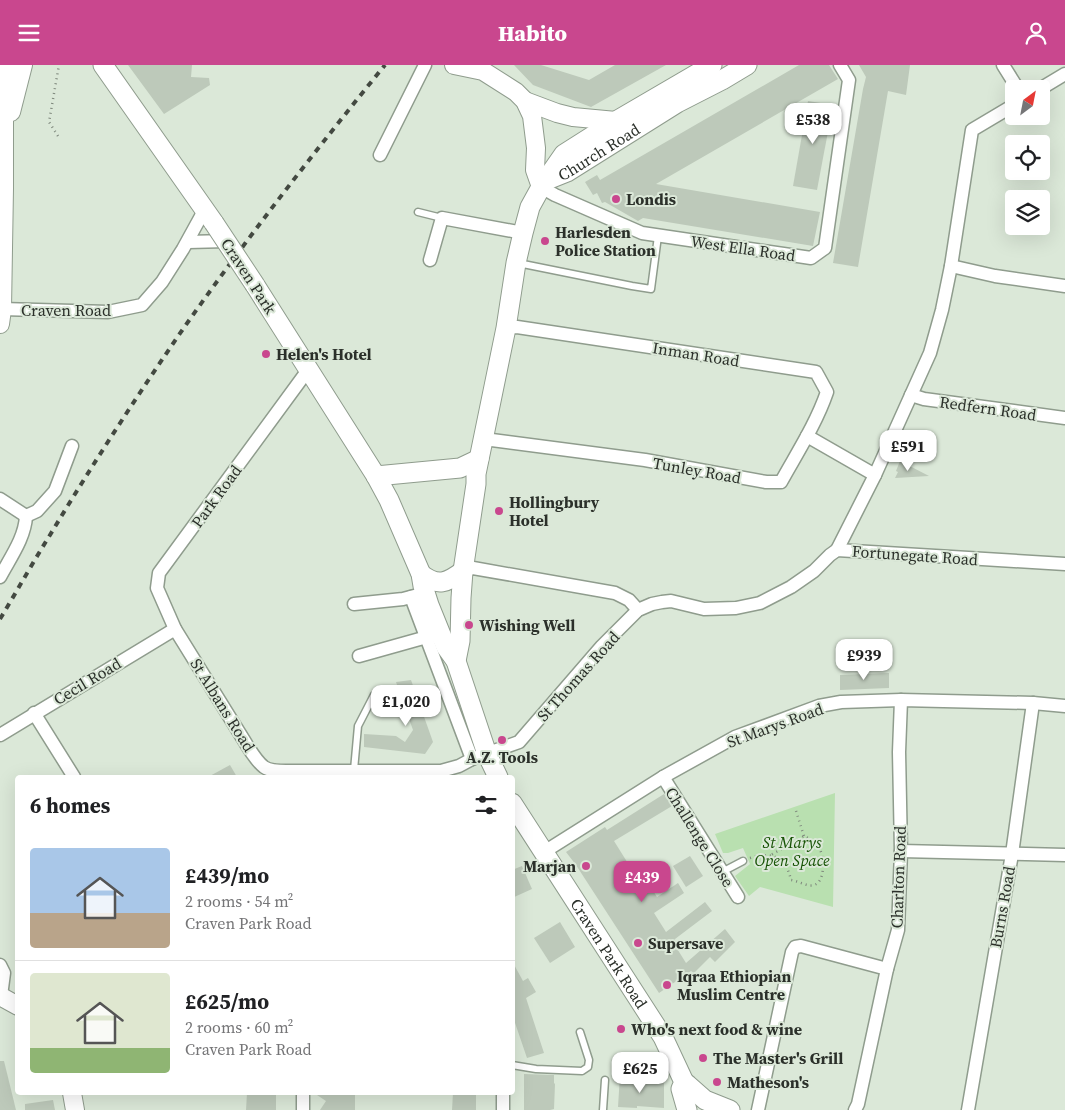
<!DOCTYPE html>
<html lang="en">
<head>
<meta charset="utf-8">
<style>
  body { margin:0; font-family:"Source Serif 4",serif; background:#f2f2f2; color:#202124; height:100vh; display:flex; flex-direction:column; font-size:19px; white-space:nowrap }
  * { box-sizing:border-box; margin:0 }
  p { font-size:16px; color:#757577 }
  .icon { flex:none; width:28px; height:28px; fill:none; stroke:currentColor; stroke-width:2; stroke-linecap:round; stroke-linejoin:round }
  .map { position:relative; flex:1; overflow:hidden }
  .details { position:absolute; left:15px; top:710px; width:500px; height:320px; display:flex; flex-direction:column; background:#fff; border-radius:5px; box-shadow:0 5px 20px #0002 }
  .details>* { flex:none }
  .needle { width:32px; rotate:32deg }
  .controls { position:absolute; left:1005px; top:15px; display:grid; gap:10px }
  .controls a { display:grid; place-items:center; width:45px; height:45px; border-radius:5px; background:#fff; box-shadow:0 5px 20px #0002; font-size:25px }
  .price { position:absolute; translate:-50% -42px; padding:0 11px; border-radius:10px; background:#fff; color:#222; font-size:16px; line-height:32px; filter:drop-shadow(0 1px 2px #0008) }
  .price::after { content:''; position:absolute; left:50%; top:30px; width:15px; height:11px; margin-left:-8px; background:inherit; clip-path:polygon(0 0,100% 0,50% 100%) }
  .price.current { background:#c9478e; color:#fff }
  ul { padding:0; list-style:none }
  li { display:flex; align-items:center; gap:15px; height:125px; padding:0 15px }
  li+li { border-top:1px solid #e0e0e0 }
  li span { display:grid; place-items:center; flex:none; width:140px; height:100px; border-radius:5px; color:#555 }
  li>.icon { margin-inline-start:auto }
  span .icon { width:60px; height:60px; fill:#fffc; stroke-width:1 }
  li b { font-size:21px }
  h2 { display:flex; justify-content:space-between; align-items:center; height:60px; padding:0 15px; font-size:21px }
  header { display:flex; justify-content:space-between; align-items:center; height:65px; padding:0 15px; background:#c9478e; color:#fff; font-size:22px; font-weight:800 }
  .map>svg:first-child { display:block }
</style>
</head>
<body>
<header><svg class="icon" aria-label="menu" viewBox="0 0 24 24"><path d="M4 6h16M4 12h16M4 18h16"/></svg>Habito<svg class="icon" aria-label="person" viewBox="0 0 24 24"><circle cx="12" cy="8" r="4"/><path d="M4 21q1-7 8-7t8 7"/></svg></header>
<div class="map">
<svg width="1065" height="1045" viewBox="0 0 1065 1045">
  <rect width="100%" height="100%" fill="#dbe8d8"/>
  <!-- green -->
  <path fill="#b9e0b0" d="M835,728L833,842L760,822L749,831L735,811L750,799L743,783L728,788H723L715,769Z"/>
  <!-- building -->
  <g fill="#bdc9ba">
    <path d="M128,0H192L191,12L209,13L210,20L164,49Z"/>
    <path d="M514,0H541L589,15L615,0H666L591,42L533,20Z"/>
    <path d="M799,0H829L838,14L656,119L820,147L813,181L643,153L638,156L605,137L602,138L597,128L593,130L585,117L597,110L600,115Z"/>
    <path d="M859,0H910L906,30L888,26L858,202L833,198L863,24L866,12Z"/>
    <path d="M808,36L833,40L817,125L793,121Z"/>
    <path d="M900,396L929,411L895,413L898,407L896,406Z"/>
    <path d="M889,608V623L840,625V610Z"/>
    <path d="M411,615L433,677L425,689L364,682V669L396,671L405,677L413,665L396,617Z"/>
    <path d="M230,700L237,712H208Z"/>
    <path d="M664,729L672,741L614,776L634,808L636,806L644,820L648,818L657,832L678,818L684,828L654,848L666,867L705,837L712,846L675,874L676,882L686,898L725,864L735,877L715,897L710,892L694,908L691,906L659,928L576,800L566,787L605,762L607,765Z"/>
    <path d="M690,791L703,811L686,822L673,801Z"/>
    <path d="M522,801L532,824L512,833V805Z"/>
    <path d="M560,857L575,882L550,898L534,873Z"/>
    <path d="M512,896L523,916L528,913L536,927L526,933L544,988L527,993L512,949Z"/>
    <path d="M0,996H4L16,1045H0Z"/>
    <path d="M524,1009L554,1010V1018L555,1019L554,1044L550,1045H524Z"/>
    <path d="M620,1010L632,1011V1016L664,1018V1043L637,1041V1043L618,1042Z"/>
    <path d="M247,1028H276V1045H246Z"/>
    <path d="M314,1028H355V1045H320L326,1036Z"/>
    <path d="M453,1028H476V1045H452Z"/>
    <path d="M53,1035L55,1045H25V1039Z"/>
  </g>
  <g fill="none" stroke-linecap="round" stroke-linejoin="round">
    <!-- lane casing -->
    <g stroke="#8f9c8d" stroke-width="9">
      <g id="lane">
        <path d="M418,147L442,153"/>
        <path d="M518,198L632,221L651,224L658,171"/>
        <path d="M354,705L358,661L374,630"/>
        <path d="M722,807L743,796"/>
        <path d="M512,1000L536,1004L582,1006L588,1002L589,995L580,967"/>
        <path d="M603,1045L605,1015"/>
      </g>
    </g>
    <!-- street casing -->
    <g stroke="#8f9c8d" stroke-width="15">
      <g id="street">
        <path d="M1003,0L1018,24"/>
        <path d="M1040,24L1065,9"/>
        <path d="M380,90L425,0"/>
        <path d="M541,122L555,130L642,168L811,193L825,183L849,15L840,0"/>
        <path d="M188,177L227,176"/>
        <path d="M430,195L442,153L523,168"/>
        <path d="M951,201L995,211L1065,221"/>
        <path d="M2,244L108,247L142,240L162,217L183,184L205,144"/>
        <path d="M308,305L159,508L157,523L175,564L245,677C250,685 256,696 264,702C271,707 284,706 292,706H441L459,701L472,694L519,677L602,581L638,545L652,539L662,537L671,536L704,544L736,543L760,538L791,522L814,506L830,490L837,485L1065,499"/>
        <path d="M911,330L924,334L1065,353"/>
        <path d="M807,371L875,410"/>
        <path d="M484,374L645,395L766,417H781C797,388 816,359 827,327L816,307L517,262L506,263"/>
        <path d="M0,434L26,451"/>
        <path d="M26,451L37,446L55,426L72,381"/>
        <path d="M837,485L875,410L930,288L942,245L951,201L972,65L1014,40"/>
        <path d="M463,506L473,503L615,528L629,535L638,545"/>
        <path d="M0,512C10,493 25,473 26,451"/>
        <path d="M411,532L472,694"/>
        <path d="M354,539L403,534L418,530"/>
        <path d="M359,591L434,570"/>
        <path d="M34,648L74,712"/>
        <path d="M0,670L175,564"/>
        <path d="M663,712L738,832"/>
        <path d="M901,786L1065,790"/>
        <path d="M544,787L663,712L735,672L819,641L841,637L901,635L1033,638L1065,641"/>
        <path d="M0,900L4,908L1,931"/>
        <path d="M303,1045V1028"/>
        <path d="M503,1045V1028"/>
        <path d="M758,1045L792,887L795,882L801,881L887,904"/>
        <path d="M855,1045L858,1039L887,904L898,865L901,786L899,687L901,635"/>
        <path d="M968,1045L1012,789L1033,638"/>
      </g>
    </g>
    <!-- secondary casing -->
    <g stroke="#8f9c8d" stroke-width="20">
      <g id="secondary">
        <path d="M454,0L483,6L516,27L525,36L532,51L536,83L535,105L541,122"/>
        <path d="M525,36L557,48L573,52L616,56"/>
        <path d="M11,47L23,0"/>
        <path d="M0,259L2,244L4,123V16L6,0"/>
        <path d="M0,931L18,941"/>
        <path d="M72,1028L75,1045"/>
      </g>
    </g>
    <!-- primary casing -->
    <g stroke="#8f9c8d" stroke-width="21">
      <g id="primary">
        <path d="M103,0L214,158"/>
        <path id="s1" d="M547,115L567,107L677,38L722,15L747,0"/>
        <path d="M255,220L376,411L389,435L421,509L423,521L429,540L446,582L456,596L487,689L498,712"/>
        <path d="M376,411L460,403L479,394"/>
        <path d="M421,509C438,522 447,518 463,506"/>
        <path d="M456,596L460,576L461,533L463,506L476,419V409L506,263L516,198L523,168L530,142L541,122L564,89L616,56L712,0"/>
        <path id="s2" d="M512,738L663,972L684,1017L681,1024L687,1045"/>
        <path d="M684,1017L688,1020L705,1035L730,1045"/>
      </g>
    </g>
    <!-- path -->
    <g stroke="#7d867b" stroke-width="2.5" stroke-dasharray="1 4" stroke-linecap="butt">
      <path d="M58,71L49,57L59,0"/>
      <path d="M796,746L804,771"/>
      <path d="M750,793C772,786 786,792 791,815C799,816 807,822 814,820C825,817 824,795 821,787C818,779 811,774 804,771L771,790"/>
    </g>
    <!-- lane -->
    <use href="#lane" stroke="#fff" stroke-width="6"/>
    <!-- street -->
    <use href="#street" stroke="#fff" stroke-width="12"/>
    <!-- secondary -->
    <use href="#secondary" stroke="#fff" stroke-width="18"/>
    <!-- primary -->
    <use href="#primary" stroke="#fff" stroke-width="19"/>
    <!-- rail -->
    <path stroke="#434941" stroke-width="4" stroke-dasharray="6 6" stroke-linecap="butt" d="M0,554C17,526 33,497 50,470C92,400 137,331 183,264C247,173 315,86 385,0"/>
    <!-- primary-bridge casing -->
    <g stroke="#8f9c8d" stroke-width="21" stroke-linecap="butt">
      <path id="primary-bridge" d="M214,158L255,220"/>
    </g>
    <!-- primary-bridge -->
    <use href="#primary-bridge" stroke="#fff" stroke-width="19"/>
  </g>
  <!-- markers -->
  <g fill="#c9478e" stroke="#dbe8d8" stroke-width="2">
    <circle cx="616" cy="134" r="5"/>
    <circle cx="545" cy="176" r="5"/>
    <circle cx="266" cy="289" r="5"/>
    <circle cx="499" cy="446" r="5"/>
    <circle cx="469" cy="560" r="5"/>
    <circle cx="502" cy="675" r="5"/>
    <circle cx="586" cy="801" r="5"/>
    <circle cx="638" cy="878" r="5"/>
    <circle cx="667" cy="920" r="5"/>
    <circle cx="621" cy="964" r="5"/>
    <circle cx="703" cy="993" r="5"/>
    <circle cx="717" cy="1017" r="5"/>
  </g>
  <g text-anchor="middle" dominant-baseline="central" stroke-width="4" stroke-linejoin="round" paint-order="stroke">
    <!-- street labels -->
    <g font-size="16" fill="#2b302a" stroke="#dbe8d8">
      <text stroke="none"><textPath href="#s1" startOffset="59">Church Road</textPath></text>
      <text transform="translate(743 183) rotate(8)">West Ella Road</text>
      <text transform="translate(249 211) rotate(57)">Craven Park</text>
      <text x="66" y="245">Craven Road</text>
      <text transform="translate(696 289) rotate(9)">Inman Road</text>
      <text transform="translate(988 343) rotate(8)">Redfern Road</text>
      <text transform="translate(697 405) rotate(10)">Tunley Road</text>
      <text transform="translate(216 431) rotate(-54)">Park Road</text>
      <text transform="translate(915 490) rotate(4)">Fortunegate Road</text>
      <text transform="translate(578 611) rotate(-48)">St Thomas Road</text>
      <text transform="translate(87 616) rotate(-31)">Cecil Road</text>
      <text transform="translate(223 640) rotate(58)">St Albans Road</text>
      <text transform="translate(775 660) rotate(-20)">St Marys Road</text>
      <text transform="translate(700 772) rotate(58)">Challenge Close</text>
      <text transform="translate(898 812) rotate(-88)">Charlton Road</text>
      <text transform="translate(1002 842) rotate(-80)">Burns Road</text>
      <text stroke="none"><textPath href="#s2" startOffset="179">Craven Park Road</textPath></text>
    </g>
    <!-- poi labels -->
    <g font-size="16" font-weight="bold" fill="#2b302a" stroke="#dbe8d8" text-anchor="start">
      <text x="626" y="134">Londis</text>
      <text x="555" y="167">Harlesden<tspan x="555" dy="18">Police Station</tspan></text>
      <text x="276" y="289">Helen's Hotel</text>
      <text x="509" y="437">Hollingbury<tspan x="509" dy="18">Hotel</tspan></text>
      <text x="479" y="560">Wishing Well</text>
      <text x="502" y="692" text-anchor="middle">A.Z. Tools</text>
      <text x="576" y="801" text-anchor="end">Marjan</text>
      <text x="648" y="878">Supersave</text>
      <text x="677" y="911">Iqraa Ethiopian<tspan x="677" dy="18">Muslim Centre</tspan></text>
      <text x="631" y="964">Who's next food &amp; wine</text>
      <text x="713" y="993">The Master's Grill</text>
      <text x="727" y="1017">Matheson's</text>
    </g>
    <!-- park labels -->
    <g font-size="16" font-style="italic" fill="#175305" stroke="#dbe8d8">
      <text x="792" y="777">St Marys<tspan x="792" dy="18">Open Space</tspan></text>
    </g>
  </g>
</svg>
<div class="controls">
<a><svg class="needle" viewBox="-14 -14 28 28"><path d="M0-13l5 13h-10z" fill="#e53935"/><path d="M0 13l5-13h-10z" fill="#757577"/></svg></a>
<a><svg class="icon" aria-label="locate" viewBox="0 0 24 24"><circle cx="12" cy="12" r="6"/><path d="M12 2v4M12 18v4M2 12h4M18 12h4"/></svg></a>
<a><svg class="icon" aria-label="layers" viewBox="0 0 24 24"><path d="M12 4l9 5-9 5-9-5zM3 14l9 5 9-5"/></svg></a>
</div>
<b class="price" style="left:813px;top:80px">£538</b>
<b class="price" style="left:908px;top:407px">£591</b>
<b class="price" style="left:864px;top:616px">£939</b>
<b class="price" style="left:406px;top:662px">£1,020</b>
<b class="price current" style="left:642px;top:838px">£439</b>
<b class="price" style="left:640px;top:1029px">£625</b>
<section class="details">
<h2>6 homes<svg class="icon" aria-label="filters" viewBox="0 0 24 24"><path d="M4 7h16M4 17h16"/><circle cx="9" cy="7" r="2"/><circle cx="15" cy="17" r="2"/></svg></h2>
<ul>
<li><span style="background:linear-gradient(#a9c7e8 65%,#b9a48a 0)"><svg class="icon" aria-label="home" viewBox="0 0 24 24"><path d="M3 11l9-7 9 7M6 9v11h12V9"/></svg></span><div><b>£439/mo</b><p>2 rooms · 54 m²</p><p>Craven Park Road</p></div></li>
<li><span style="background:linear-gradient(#dfe7d0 75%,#8fb573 0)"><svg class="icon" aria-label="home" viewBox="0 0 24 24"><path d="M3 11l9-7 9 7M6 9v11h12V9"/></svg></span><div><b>£625/mo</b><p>2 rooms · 60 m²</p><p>Craven Park Road</p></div></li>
</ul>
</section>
</div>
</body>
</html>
